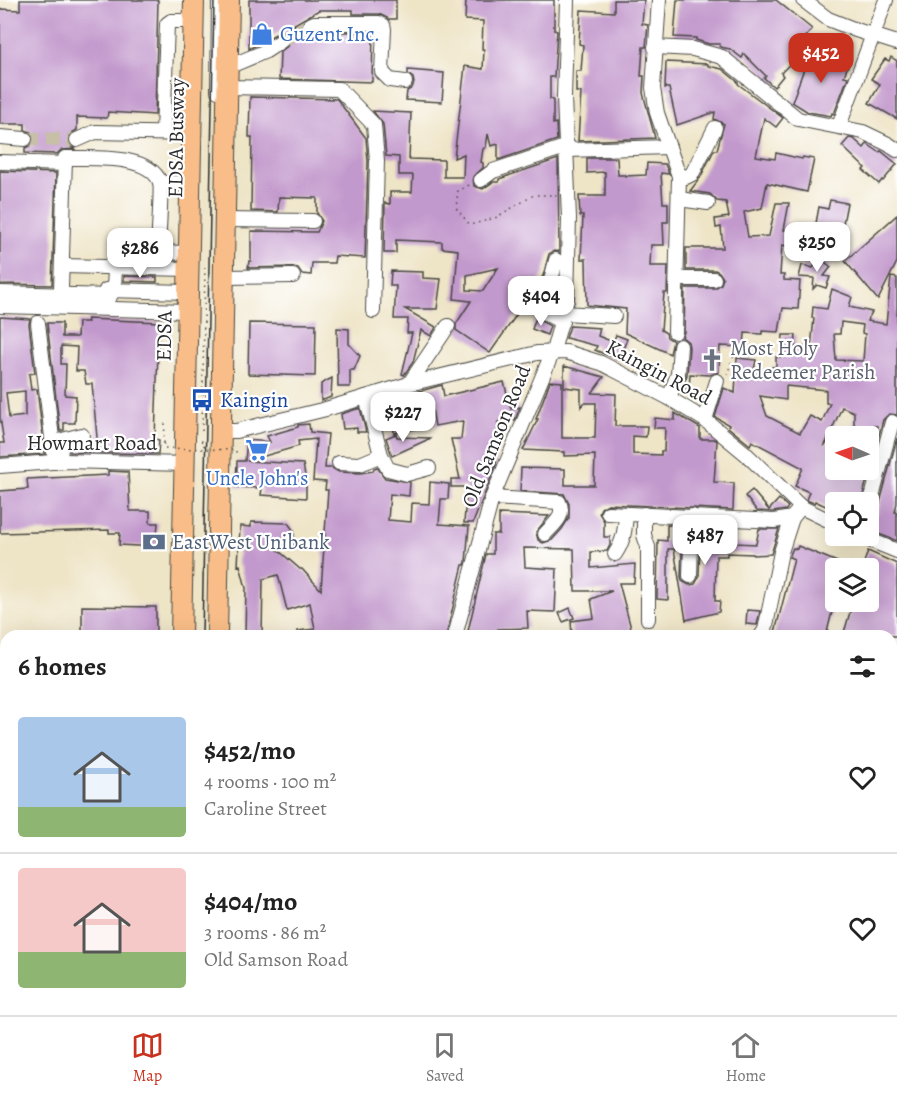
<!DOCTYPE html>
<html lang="en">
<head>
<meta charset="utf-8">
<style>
  body { margin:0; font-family:Alegreya,serif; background:#f2f2f2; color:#222; height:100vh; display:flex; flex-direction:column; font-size:22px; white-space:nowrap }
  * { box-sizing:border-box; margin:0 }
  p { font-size:20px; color:#767676 }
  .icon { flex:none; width:33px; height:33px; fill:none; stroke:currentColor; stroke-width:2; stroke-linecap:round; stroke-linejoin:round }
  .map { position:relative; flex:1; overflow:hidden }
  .drawer { position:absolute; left:0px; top:630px; width:897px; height:386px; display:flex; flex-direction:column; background:#fff; border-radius:18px 18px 0 0; box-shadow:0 6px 24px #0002 }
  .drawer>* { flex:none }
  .needle { width:39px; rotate:272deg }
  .buttons { position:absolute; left:825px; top:426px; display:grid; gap:12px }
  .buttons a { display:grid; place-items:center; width:54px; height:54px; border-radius:6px; background:#fff; box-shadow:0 6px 24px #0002; font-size:30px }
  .price { position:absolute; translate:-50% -51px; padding:0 14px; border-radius:12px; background:#fff; color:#222; font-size:20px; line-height:39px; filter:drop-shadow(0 2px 3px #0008) }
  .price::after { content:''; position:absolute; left:50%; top:36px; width:18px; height:14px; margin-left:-9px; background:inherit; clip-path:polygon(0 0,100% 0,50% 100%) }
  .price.on { background:#c8321e; color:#fff }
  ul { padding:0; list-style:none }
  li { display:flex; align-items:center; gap:18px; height:150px; padding:0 18px }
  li+li { border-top:2px solid #e0e0e0 }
  li span { display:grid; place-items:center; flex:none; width:168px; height:120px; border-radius:6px; color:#555 }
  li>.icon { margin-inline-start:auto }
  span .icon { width:72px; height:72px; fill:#fffc; stroke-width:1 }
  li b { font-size:26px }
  h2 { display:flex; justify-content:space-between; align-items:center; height:72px; padding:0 18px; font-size:26px }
  .menu { display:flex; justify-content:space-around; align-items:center; height:84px; border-top:2px solid #e0e0e0; background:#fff; font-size:16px; color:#767676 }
  .menu a { display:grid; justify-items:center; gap:3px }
  .menu .on { color:#c8321e }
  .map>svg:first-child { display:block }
</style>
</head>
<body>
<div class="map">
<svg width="897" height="1015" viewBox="0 0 897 1015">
  <rect width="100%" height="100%" fill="#fff"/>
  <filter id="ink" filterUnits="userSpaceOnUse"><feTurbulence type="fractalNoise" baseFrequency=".0167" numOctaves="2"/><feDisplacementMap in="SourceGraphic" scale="12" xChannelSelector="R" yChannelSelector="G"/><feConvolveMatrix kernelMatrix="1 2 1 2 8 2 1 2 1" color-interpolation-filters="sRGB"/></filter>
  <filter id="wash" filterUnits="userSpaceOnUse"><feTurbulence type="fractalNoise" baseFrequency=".008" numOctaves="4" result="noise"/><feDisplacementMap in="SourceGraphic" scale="24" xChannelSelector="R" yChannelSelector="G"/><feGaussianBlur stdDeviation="1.35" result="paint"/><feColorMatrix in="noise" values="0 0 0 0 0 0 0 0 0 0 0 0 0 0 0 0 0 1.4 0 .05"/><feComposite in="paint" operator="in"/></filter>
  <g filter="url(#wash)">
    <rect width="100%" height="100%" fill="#eee4c6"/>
    <g id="blocks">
      <!-- building -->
      <g fill="#c299cc" fill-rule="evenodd">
        <path d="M20,0H158L155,115L108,112L107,118L77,117V130L70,134L68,140L71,147L76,149L61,150L57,154L25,153V148L32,145L34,139L31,132L25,130V124H0V9L20,10Z"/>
        <path d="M249,0H396V19H389L379,14H353V10H319L291,26H301L305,32L309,34L316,32H373L372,82L279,79L280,52L289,45V37L281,31L249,49Z"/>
        <path d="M466,0H554V30L557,31L554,77H550V99H553V124L556,123L557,140L498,160V144L491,146L488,134L486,147L483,149L481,162L483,163V168L473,177L474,186L483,189L493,182H499V179L558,159L559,252L554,251L549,254L543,276L535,288L546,299L544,303H536L528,298L490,353L456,330V324L471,301L454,299L458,250L442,248V242L396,240V253H384L385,203L390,204V192H412L413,175H399V157L386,156L383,124L373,111L411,113L409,159L444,160V177H463L464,154L454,158L465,66L483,69L484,49H482L483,21L465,20ZM498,268L483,291L467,290V275Z"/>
        <path d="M614,0H644L642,24L648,25L646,47H643L641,76H644L643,93L655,138L578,141L581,92H576V71H581L583,45L579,44L581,10L614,12Z"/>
        <path d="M677,0H776L812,29L805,38L812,41L781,73L783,76L774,87L764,78L766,76L744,54L742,58L730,49L720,47V44H709L696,40V38L674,37Z"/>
        <path d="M810,52L832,56L849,63L844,76L848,77L834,114L832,113L831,116L808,112L792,102Z"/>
        <path d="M891,57L897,61V119L869,103L880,84L871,79L885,59L889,61Z"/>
        <path d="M666,62L708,64V66L722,69L738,82V84L783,118L776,127L764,118L756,156L775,159L776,153L802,159L803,157L814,159L807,192L767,183L762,208L744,212L748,237L769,236L776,203H789L784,230L797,234L794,248L782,245L780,275H784V280L800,281L798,309L783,308L779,332L762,331V334L745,333L744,347L720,346L719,372L710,375L690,374L689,389L682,388L687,375L689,347L688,342L682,337L684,332L685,288H715L721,284L723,278L719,272L715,270H686V248H723L721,227L716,228L715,219L729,217L726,202L717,201L710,194L690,191L700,178L714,150H717L724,124L714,119L715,112L677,125L669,88H665Z"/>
        <path d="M408,70L444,73L442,102L406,100L407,91L412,88L414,83L413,78L408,74Z"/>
        <path d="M250,97L337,99L366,138L368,161L365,258L335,256L334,263H312L311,275L302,274L298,268L293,267L248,268L249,261H251V231L317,232L322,221L317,213V198L279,197L278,212L251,211L252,137H249Z"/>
        <path d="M849,138L854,139L864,148L867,144L879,152L881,151L897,164L883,181L882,180L879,184L863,170L865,168L842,146Z"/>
        <path d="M587,158H617L618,175H625V176L646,175L647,163L665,164L669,174L661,173L663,203H668V222H663L664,245H651L650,266H668L667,293H664L661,330L666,333L667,337L673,341L670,354L625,333L626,309L587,305L586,259H581L583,216H580L579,196H605V172L587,173Z"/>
        <path d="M0,171L56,173L52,285L0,284Z"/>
        <path d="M830,200L847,203L840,239L814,234L819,207L828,209Z"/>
        <path d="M897,215V262L878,300L845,261Z"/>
        <path d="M820,258L831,267L824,276L830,277L826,288L817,285L813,289L814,278L799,277L802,265L813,268Z"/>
        <path d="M391,271L423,272V278L441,279L437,309H405L436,327L431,336L421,330L413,362L404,375L402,374L412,333H407L408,319H394L396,286H390Z"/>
        <path d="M124,276L157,277V282L124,281Z"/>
        <path d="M891,277L897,278V415L889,414L883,420L861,502H836L834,510L815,501L814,503L806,500L809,492L795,486L803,468L752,441L750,445L728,427L729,425L715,417L724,388L735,393L737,358L756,360L754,370L771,372L772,367H776V357H781L783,335H796L795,347H811L814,318H812L813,307L827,309L832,289L852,297L849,307L872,312L867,321L886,324ZM841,322L863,325L862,333L865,334L863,361L836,360L834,334H840ZM786,386L826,390V403H830L822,422L810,416L800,433L767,416L760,396L786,400ZM842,407L854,412V432L864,426H877L876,446L868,443V470H836V437L825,445Z"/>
        <path d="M0,317L30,319L29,324L35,373L29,374L31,390L37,389L45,454L0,457V443H4L0,417ZM25,391V416L9,418L6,393Z"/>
        <path d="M536,318L550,326L547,335L532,329Z"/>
        <path d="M87,319L159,322L155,439L159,440L158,454L70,452V447L81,444V448H98L92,384H86L84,371H76L77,347L61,346V364H66L65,395L76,396L75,423H64V430L60,431L47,323H62V337H77L78,322H88Z"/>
        <path d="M249,323L316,324L315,376L248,374Z"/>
        <path d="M570,326L600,328L598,336L613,342L616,335L627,339L619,360L595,350L597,346L566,338Z"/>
        <path d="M337,328L349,329V344L360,356L354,370H350V387H338Z"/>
        <path d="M564,366L604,377L592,393L616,394L615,426H647L646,437L633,436V454L661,455V451H664L665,428H654L655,418L675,420V413L700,428V439H714L717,441L714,482L734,483L733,510L608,504L601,508L599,513L604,521V537H610V545L607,551L591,552V568L635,564L634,583H619L633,636H572L571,621L594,618L591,599L612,591H575L574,549L524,548L525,567L557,569L555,612L527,611L528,628L498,629L497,636H470V631H468L486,554H493V534H499V514L549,516L536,532L538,540L543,543L552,540L562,529L569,518V504L564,494L520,491L521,468L565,469V485H594L595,455L564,456V452L523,450L538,419H536L550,381L562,382V438H595L596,403H584L581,407V389L564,387Z"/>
        <path d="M332,378L331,397L321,401V384Z"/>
        <path d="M504,382L511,409L520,407L515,420L498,422L496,465L473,523H464L467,487H451V479H460L451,439H461L463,421L435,426L430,398L412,403L415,429L394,433L393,414L381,417L377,403L442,385L444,396Z"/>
        <path d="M360,408L366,432H357V428L343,429L341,414Z"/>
        <path d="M309,424L310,432L328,434L325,468H332L339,472L360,473L373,471L374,468L377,467L385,478L410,482L409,496L390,494L388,520L411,522L412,503L429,504L430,482L449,484L448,499H441L439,524L469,526L466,562L465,565H463L446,636H299L298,631L315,629L310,603L287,610L278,575L263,579L262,636H245L246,588L240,565L238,566L240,526L251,527V522L288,523L294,531V545L271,544L300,569H302L321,590L328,490H325L326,482L313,481L316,439L298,441L299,446L247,461L303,464L306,482V498L261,495L262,488L236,487L237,461H245L247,440L270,442L267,436L298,427V425Z"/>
        <path d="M396,434L397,437L431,438L392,456L386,438Z"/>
        <path d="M897,438V503L895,512H897V541L868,530L871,520L877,514Z"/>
        <path d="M108,471L128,472L130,511H150V523H158L156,547L119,545L120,533H109V530L0,533V491L28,489L27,479L108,475Z"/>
        <path d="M752,490L769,510L779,499L788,507L786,510L773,512L757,511L745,496Z"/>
        <path d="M667,525L683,526L681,576L682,581L689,585L695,584L699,577L700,539H718V527L735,528V543L756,544L759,529H779L771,554L753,555V554L727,553V556H716L715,601H720L719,612L686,620L674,549H668V600L657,599L658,540L667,541Z"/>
        <path d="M798,546L852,568H836V596L826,636H774L794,559L789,557L793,548L797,549Z"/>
        <path d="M868,551L897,564V636H843L853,602H868V568H862Z"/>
        <path d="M82,606L156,607V636H82Z"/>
        <path d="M570,608L574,618L563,622L559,613Z"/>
        <path d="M747,610L760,611L757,625L746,624Z"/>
      </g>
    </g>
  </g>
  <g filter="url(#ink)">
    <use href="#blocks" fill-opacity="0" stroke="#484742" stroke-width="1.5"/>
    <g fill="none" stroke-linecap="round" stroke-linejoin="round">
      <!-- minor-tunnel -->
      <g stroke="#c7bfa7" stroke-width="14" stroke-dasharray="14 7" stroke-linecap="butt">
        <path d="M281,41L310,25"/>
        <path d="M25,139L77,140"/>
      </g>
      <!-- minor casing -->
      <g stroke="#484742" stroke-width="16">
        <g id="minor">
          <path d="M659,0L653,88L657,113L679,176L675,332"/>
          <path d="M803,0L828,19L856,30L897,43"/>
          <path d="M310,25L314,23H379L383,25L384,29L382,72L390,80L405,82"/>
          <path d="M655,47L693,49L722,57L798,119L863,132L888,144L897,150"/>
          <path d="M228,67L266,51L281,41"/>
          <path d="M228,87L339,89L374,125L377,161L373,311"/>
          <path d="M218,91L219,0"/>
          <path d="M839,126L886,0"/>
          <path d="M163,133L167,24L171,21H194"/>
          <path d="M0,137L25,139"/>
          <path d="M77,140L95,132L192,134"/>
          <path d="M568,150L669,147"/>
          <path d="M0,162L65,164"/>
          <path d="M679,176L686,177L692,174L715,128"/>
          <path d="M481,180L493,171L568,146"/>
          <path d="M160,183H191"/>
          <path d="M679,199L708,203"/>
          <path d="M225,220L313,221"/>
          <path d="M149,252L189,253"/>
          <path d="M556,260L549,288L551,292L567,300"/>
          <path d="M62,266L189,269"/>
          <path d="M122,267V251"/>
          <path d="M224,277L293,276"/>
          <path d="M678,279H714"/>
          <path d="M61,289L65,158C91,159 148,153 160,182C162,189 158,241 158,252"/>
          <path d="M106,290L188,292"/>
          <path d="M0,293L110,296L114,290L115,267"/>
          <path d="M0,306L188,311"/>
          <path d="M541,311L562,322"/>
          <path d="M564,313L614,316"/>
          <path d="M38,323L55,462"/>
          <path d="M409,384L448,326"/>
          <path d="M366,397L381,455L388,469L407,474L429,468"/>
          <path d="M669,398L678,374L680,346"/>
          <path d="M705,420L717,381"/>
          <path d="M221,431H236L326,409L409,384L537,353L566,352L601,363L669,398L705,420L745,453L801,507L836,524"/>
          <path d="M60,457L62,440L82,435"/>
          <path d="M339,463L360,464L381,455"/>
          <path d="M0,466L65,461L185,464"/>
          <path d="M492,498L559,502C566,516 554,524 545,534"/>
          <path d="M868,512L892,422"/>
          <path d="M608,513L774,521L792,518L801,507"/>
          <path d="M644,514V535L648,547V619"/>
          <path d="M860,536L897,551"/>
          <path d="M615,554C624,541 625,529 626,514"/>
          <path d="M690,576L692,516"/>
          <path d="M455,636L492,498L553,351L567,300L569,218L564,97L567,0"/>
          <path d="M761,636L765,630L781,552L792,518"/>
          <path d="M0,828L6,832"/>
          <path d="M0,885L6,880"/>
          <path d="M891,993H897"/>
          <path d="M25,1010L27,1015"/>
          <path d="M714,1010V1015"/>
          <path d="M785,1010V1015"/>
          <path d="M820,1010V1015"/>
          <path d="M883,1010L884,1015"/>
          <path d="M356,1015V1010"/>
        </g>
      </g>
      <!-- highway casing -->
      <g stroke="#484742" stroke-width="22">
        <g id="highway">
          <path d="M181,636L194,0"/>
          <path d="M217,636L229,0"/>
          <path d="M174,1015V1010"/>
          <path d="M209,1015V1010"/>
        </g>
      </g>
      <!-- path -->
      <g stroke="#484742" stroke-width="1.5" stroke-dasharray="1.5 4.5" stroke-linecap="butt">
        <path d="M469,185L458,191L456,208L470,225L495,218L534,195H557"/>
        <path d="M727,375L736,349"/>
        <path d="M202,431L205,266"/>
        <path d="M201,441L204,442V449"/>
        <path d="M164,443L165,423"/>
      </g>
      <!-- minor -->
      <use href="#minor" stroke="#fff" stroke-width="14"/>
      <!-- highway -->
      <use href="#highway" stroke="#f8bd88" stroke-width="20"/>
      <!-- tram -->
      <g stroke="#2b2b2b" stroke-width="1.5">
        <path d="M202,636L214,0"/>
        <path d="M195,1015V1010"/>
      </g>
      <!-- path-bridge -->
      <path stroke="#484742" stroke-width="1.5" stroke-dasharray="1.5 4.5" stroke-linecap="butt" d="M164,443V448L236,450V455"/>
    </g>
  </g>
  <!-- icons -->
  <defs>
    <g id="shop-bare" transform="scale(1.8)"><path d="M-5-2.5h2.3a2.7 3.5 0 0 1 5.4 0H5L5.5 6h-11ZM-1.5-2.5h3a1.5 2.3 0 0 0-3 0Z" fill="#3f7fe0" stroke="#fff" stroke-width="2.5" paint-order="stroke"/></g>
    <g id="church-bare" transform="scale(1.8)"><path d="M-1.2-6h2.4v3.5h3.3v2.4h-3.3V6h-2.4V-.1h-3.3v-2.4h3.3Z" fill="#6b7280" stroke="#fff" stroke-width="2.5" paint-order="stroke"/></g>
    <g id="bus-bare" transform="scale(1.8)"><path d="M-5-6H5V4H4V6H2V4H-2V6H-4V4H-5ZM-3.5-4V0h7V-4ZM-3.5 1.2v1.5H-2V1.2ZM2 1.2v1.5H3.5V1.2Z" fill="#1a4fb4" stroke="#fff" stroke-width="2.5" paint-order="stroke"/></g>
    <g id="supermarket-bare" transform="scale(1.8)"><path d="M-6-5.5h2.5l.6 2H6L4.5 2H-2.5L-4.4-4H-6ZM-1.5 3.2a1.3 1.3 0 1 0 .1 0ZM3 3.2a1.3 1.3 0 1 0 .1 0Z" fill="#3f7fe0" stroke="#fff" stroke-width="2.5" paint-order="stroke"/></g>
    <g id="bank-bare" transform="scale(1.8)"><path d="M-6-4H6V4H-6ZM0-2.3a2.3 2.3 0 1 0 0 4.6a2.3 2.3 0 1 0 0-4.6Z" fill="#5c6f8a" stroke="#fff" stroke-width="2.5" paint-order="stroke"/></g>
  </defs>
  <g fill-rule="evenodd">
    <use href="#shop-bare" x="262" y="34"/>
    <use href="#church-bare" x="712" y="360"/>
    <use href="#bus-bare" x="202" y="400"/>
    <use href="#supermarket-bare" x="257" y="450"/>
    <use href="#bank-bare" x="154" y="542"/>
  </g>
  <g text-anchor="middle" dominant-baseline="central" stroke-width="4.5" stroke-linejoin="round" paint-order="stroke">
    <!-- shop labels -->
    <g font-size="21" fill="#366cbe" stroke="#fff" text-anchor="start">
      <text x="280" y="34">Guzent Inc.</text>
      <text x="257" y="478" text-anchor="middle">Uncle John's</text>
    </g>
    <!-- street labels -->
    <g font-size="21" fill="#2b2b2b" stroke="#fff">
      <text transform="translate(176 138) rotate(-89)">EDSA Busway</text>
      <text transform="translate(164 336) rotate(-89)">EDSA</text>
      <text transform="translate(659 372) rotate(28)">Kaingin Road</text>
      <text transform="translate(496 436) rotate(-68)">Old Samson Road</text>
      <text x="92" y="443">Howmart Road</text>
    </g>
    <!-- worship labels -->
    <g font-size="21" fill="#5b616d" stroke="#fff" text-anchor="start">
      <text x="730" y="348">Most Holy<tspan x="730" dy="24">Redeemer Parish</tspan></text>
    </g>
    <!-- transit labels -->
    <g font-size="21" fill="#164399" stroke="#fff" text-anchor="start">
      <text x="220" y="400">Kaingin</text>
    </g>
    <!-- service labels -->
    <g font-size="21" fill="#4e5e75" stroke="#fff" text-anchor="start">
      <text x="172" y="542">EastWest Unibank</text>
    </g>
  </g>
</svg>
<div class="buttons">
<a><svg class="needle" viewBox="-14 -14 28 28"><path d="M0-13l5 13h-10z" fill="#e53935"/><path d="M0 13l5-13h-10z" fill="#767676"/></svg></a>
<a><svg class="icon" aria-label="locate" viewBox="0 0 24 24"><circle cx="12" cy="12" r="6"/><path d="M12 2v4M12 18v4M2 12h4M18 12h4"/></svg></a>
<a><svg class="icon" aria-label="layers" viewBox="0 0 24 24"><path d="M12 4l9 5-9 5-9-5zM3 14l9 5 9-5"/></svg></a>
</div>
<b class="price on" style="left:821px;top:84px">$452</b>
<b class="price" style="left:817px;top:273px">$250</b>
<b class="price" style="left:140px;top:279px">$286</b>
<b class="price" style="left:541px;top:327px">$404</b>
<b class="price" style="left:403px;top:443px">$227</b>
<b class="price" style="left:705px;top:566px">$487</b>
<section class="drawer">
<h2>6 homes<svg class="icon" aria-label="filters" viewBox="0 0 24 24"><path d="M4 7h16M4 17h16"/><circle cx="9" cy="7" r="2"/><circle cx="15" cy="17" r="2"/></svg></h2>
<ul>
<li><span style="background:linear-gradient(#a9c7e8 75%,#8fb573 0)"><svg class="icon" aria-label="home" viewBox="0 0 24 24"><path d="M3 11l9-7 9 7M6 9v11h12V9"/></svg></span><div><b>$452/mo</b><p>4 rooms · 100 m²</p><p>Caroline Street</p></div><svg class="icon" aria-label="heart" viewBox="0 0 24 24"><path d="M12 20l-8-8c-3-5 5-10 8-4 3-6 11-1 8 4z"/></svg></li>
<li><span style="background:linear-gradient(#f6c9c9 70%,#8fb573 0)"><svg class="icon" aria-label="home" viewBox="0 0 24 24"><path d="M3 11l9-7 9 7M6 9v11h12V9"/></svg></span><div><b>$404/mo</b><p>3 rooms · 86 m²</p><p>Old Samson Road</p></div><svg class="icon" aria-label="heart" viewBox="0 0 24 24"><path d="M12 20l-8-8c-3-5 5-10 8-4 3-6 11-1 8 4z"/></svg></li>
</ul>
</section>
</div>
<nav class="menu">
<a class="on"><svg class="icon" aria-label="map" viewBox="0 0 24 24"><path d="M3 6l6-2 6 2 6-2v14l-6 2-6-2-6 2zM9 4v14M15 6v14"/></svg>Map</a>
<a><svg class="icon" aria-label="saved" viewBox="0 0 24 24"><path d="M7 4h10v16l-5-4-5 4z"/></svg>Saved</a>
<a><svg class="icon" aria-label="home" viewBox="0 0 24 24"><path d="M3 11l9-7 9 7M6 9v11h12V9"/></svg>Home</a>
</nav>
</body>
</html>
